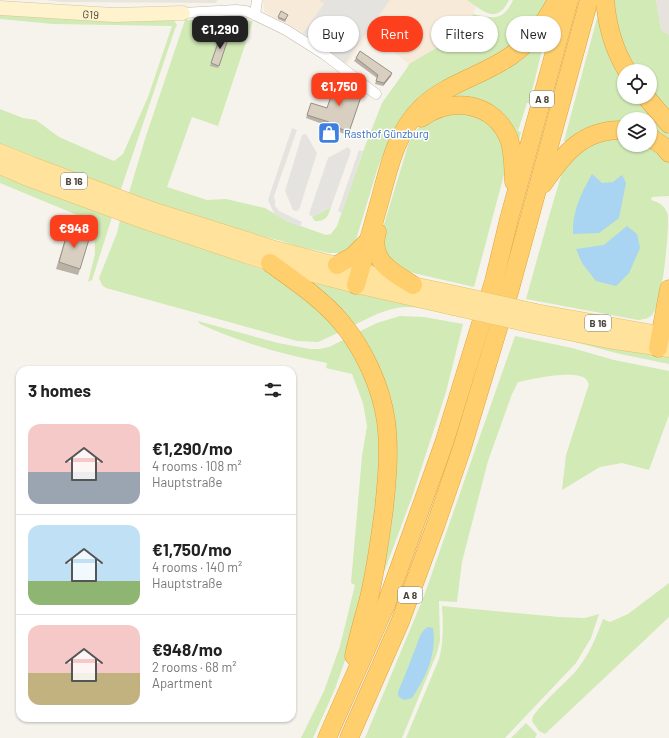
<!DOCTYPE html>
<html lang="en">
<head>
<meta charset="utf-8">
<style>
  body { margin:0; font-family:Barlow,sans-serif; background:#f2f2f2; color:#222; height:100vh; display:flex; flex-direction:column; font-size:15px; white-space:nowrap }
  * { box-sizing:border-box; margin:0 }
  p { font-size:13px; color:#767676 }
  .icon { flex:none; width:22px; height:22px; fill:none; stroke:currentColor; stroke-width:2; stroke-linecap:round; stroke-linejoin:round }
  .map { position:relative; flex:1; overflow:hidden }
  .drawer { position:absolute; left:16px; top:366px; width:280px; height:356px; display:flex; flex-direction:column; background:#fff; border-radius:12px; box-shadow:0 1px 3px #0004 }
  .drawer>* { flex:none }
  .banner { position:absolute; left:308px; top:16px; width:301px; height:36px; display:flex; gap:8px }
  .buttons { position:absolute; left:617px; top:64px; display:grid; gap:8px }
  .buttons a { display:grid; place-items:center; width:40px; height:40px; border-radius:50%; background:#fff; box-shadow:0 1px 3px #0004; font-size:20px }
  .price { position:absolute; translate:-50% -34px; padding:0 9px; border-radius:8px; background:#fc3f1d; color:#fff; font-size:13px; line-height:26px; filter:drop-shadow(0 1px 2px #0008) }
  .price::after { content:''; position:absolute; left:50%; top:24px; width:12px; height:9px; margin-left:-6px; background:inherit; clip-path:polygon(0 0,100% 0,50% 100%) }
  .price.selected { background:#222; color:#fff }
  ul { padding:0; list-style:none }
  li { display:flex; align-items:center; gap:12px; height:100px; padding:0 12px }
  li+li { border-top:1px solid #e0e0e0 }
  li span { display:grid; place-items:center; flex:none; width:112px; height:80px; border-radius:12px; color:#555 }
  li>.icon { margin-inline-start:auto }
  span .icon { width:48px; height:48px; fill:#fffc; stroke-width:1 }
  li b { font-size:17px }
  h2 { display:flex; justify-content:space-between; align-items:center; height:48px; padding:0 12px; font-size:17px }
  .tag { padding:0 14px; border-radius:18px; background:#fff; box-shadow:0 1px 3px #0004; font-size:14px; line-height:36px }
  .tag.selected { background:#fc3f1d; color:#fff }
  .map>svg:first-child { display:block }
</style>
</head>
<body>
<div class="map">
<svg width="669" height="738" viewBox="0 0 669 738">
  <rect width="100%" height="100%" fill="#f6f3ec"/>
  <!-- residential -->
  <path fill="#eae5da" d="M45,0H218L215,3L61,2Z"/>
  <!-- commercial -->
  <path fill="#f7ead8" d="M263,0H467L476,7L469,26L461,40L447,47H438L409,64L382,43L392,27L382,19L384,14L347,64L298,30L264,12Z"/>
  <!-- industrial -->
  <path fill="#e6e2dd" d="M656,0H669V35L661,30Z"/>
  <!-- green -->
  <g fill="#d2eab5">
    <path d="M467,0H509C497,25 483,11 467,0Z"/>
    <path d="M513,0H551L535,26L388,144L378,167L355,243L345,253H329L296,246L282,241L206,223L128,196L146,136L185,20L224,19L253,21L218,126L192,117L167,187L207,200L226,199L265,208L287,221L326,235L331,234L337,226L364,149L382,103L407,68L409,64L438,47H447L461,40L469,26L473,14C493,19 504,21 513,0Z"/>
    <path d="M611,0H656L661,30L669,35V112L650,89V71H636L622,48Z"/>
    <path d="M600,7L624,78V97H638L655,117L669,135V145L650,132V119H624V126L569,144L564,141Z"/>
    <path d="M0,14L173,19L177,25L175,29L120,192L0,145V109L23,118L36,120L59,137L114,161L123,154L148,97L172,26L53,24L0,19Z"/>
    <path d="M547,30L529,103H527L518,131L521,132L517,147L515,140L450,99L455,90Z"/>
    <path d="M476,112L504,138L506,167L474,287L396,269L382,253V231L409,142L419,127L425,121L436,113Z"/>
    <path d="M624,134V145H650L669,159V196L652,197L651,200C661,203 664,205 668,215C669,230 663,304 652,315C648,319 644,319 638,320L526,299L550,213L564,166L591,140Z"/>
    <path d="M0,171L113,214L92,280L88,282L95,254L94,222L0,183Z"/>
    <path d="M331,207C328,216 326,222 315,221L312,217Z"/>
    <path d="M121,216L152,232L228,257L263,270L283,279L342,331L318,342L297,341L106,288L102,285L99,278L117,233Z"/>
    <path d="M296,278L428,308C421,308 413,307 405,307C386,308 368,318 351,327Z"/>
    <path d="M400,316L424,317L463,324L446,392L412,497L380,583L393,480L356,333L377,323Z"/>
    <path d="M198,321L278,343L310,349H319L329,347L347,338L360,359L382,430L375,544L349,649L335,689L313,738H301L324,691L340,646L355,585L351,583L362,456L367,426L363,403L352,374L326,368L327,363C283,355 240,342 200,324Z"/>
    <path d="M533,331L669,354V364L620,354Z"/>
    <path d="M515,336L572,348L614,360L669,371V415L649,470L622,463L600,467L562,490L566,455L589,384C588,383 587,380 586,379C575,369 532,379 518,382L512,394L488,461L462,562L457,602L439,601L440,641L437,653L402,738H365L424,596Z"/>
    <path d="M669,583V617L545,734L539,731L532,721L533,716C546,699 562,686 576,671C589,655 596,638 603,619L610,622L628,614Z"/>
    <path d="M442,606L559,617L585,618L599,614L591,638L576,663L505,738H406L439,659C444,641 443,624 442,606Z"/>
    <path d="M526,723L537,734L535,738H511Z"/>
  </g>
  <!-- parking -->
  <g fill="#e5e3e0">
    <path d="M319,0H390L345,63L303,33L324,4Z"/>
    <path d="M382,19L391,26L379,42L369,35Z"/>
    <path d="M292,128L297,130L274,196L275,201V206L279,211L302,222L300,227L275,215L268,200Z"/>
    <path d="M306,134L317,153L299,210L296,211L293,210L285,191L302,135Z"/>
    <path d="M348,147L351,151L331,207L312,217L309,214L328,158Z"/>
    <path d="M359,150L363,151L342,213L338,211Z"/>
  </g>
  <!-- water -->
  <g fill="#a9d4f2">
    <path d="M592,174L602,183L613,182L622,175L626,183L619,218L599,233L573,234C572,211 581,194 592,174Z"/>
    <path d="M627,226L637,234L640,248L629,273L616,286L596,281L582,263L576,249L604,245Z"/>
    <path d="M428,627L433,628C437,654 426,677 412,698L404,700L398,696V692C406,673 413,655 420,636C422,632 424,629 428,627Z"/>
  </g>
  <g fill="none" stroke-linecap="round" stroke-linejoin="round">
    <!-- street casing -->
    <g stroke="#c2bbae" stroke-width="11">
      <g id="street">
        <path d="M183,13L236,10L246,11L255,15L286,30L324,54L376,94"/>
        <path d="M255,15L257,0"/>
      </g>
    </g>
    <!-- secondary casing -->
    <g stroke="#d6c79b" stroke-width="15">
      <g id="secondary">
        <path id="s1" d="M0,8L114,15L183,13"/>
      </g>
    </g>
    <!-- primary casing -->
    <g stroke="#e6c16a" stroke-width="17">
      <g id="primary">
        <path d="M0,152L32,165L149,209L275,249L413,285L456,294"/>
        <path d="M0,166L25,177L145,221L270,263L356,285L453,307"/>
        <path d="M536,312L669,336"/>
        <path d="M533,325L608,340L669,349"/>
      </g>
    </g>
    <!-- highway casing -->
    <g stroke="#e0a43c" stroke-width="19">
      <g id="highway">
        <path d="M605,0C607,25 614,50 627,71"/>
        <path d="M646,97L669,124"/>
        <path d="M421,118C452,96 494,102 509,139C514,153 513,168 514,182"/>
        <path d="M650,137L663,146L669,153"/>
        <path d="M543,184C565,153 582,129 624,130"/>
        <path d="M377,232C369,261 392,272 413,285"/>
        <path d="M270,263C295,281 322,299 342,323C364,350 381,386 386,421C390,450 387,480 384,509C380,539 376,568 369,598C364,617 358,637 354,656"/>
        <path d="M337,265L353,256L368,241"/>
        <path d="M356,285C364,257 372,228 380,200C389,167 396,132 422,107C444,86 474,78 501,62C526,48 544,25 557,0"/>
        <path d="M658,348L669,289"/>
        <path d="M327,738L387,602L444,443L494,281L509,219L569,0"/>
        <path d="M349,738L400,622L436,524L462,448L510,289L589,0"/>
      </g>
    </g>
    <!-- street -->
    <use href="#street" stroke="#fff" stroke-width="10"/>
    <!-- secondary -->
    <use href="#secondary" stroke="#fff3cd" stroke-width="14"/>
    <!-- primary -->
    <use href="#primary" stroke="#ffe39c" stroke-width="16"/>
    <!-- highway -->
    <use href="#highway" stroke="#ffcf6e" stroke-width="18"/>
    <!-- primary-bridge casing -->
    <g stroke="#e6c16a" stroke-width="17" stroke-linecap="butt">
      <g id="primary-bridge">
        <path d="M456,294L536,312"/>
        <path d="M453,307L533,325"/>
      </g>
    </g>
    <!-- primary-bridge -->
    <use href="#primary-bridge" stroke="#ffe39c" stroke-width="16"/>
  </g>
  <!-- wall -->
  <g fill="#bab2a6">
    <path d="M281,11L288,15L285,22L278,19Z"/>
    <path d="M221,34L229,36L218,68L210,66Z"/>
    <path d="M356,58L391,76L383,86L375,84L377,78L354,61Z"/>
    <path d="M363,91L348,135L327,128L328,126L306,118L311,103L326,108Z"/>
    <path d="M68,230L80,269L78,275L56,269Z"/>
  </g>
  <!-- shaded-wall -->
  <path fill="#979187" d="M392,73L391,76L383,86L384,83Z"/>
  <!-- building -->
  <g fill="#d8cfc1" stroke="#979187">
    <path d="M281,11L288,15L285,20L278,17Z"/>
    <path d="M221,34L229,36L219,66L211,63Z"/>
    <path d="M360,51L392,73L384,83L376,81L378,75L356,58Z"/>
    <path d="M336,82L363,91L349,132L328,124L329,122L307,115L311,103L327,108Z"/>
    <path d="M68,230L90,236L80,269L59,262Z"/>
  </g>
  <!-- icons -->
  <defs>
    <g id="shop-square" transform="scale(1.15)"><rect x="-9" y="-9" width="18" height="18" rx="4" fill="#3f7fe0" stroke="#fff"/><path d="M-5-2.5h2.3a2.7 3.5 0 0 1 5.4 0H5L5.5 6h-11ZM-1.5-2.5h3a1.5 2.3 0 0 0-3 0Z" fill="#fff"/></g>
  </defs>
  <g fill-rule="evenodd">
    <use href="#shop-square" x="329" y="133"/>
  </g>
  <g text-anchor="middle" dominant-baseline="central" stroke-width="3" stroke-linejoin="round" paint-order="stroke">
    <!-- shield labels -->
    <g fill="#fff" stroke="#817c74" stroke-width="1">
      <rect x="530" y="91" width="24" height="16" rx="3"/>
      <rect x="61" y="173" width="26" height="16" rx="3"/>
      <rect x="585" y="315" width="26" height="16" rx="3"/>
      <rect x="398" y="587" width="24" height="16" rx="3"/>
    </g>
    <g font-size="10" font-weight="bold" fill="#4b4439">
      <text x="542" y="99">A 8</text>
      <text x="74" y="181">B 16</text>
      <text x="598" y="323">B 16</text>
      <text x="410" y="595">A 8</text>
    </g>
    <!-- street labels -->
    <g font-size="11" fill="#4b4439" stroke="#fff">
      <text stroke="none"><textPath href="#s1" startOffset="91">G19</textPath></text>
    </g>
    <!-- shop labels -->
    <g font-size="11" fill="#366cbe" stroke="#fff" text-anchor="start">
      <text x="344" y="133">Rasthof Günzburg</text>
    </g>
  </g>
</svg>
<div class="buttons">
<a><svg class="icon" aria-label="locate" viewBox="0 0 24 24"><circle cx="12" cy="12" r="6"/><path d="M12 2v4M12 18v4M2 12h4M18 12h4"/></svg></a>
<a><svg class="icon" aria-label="layers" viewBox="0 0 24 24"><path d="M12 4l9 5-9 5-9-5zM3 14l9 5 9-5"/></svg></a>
</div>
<b class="price selected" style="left:220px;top:50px">€1,290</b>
<b class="price" style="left:339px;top:107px">€1,750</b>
<b class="price" style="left:74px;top:249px">€948</b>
<div class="banner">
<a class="tag">Buy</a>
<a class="tag selected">Rent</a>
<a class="tag">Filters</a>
<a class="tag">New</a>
</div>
<section class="drawer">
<h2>3 homes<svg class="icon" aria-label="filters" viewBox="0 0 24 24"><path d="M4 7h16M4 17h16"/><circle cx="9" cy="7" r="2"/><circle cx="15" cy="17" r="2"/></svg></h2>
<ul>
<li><span style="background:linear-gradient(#f6c9c9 60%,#9aa5b1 0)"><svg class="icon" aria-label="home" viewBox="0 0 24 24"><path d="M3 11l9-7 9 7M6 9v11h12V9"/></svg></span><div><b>€1,290/mo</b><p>4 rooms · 108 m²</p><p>Hauptstraße</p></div></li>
<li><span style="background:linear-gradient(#bfe0f5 70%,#8fb573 0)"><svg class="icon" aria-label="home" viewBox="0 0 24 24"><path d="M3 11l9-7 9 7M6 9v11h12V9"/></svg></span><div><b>€1,750/mo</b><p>4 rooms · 140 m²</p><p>Hauptstraße</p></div></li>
<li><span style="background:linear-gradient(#f6c9c9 60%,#c2b280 0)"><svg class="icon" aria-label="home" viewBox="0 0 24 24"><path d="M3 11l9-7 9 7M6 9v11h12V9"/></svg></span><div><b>€948/mo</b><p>2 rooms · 68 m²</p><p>Apartment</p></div></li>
</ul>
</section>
</div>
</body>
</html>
